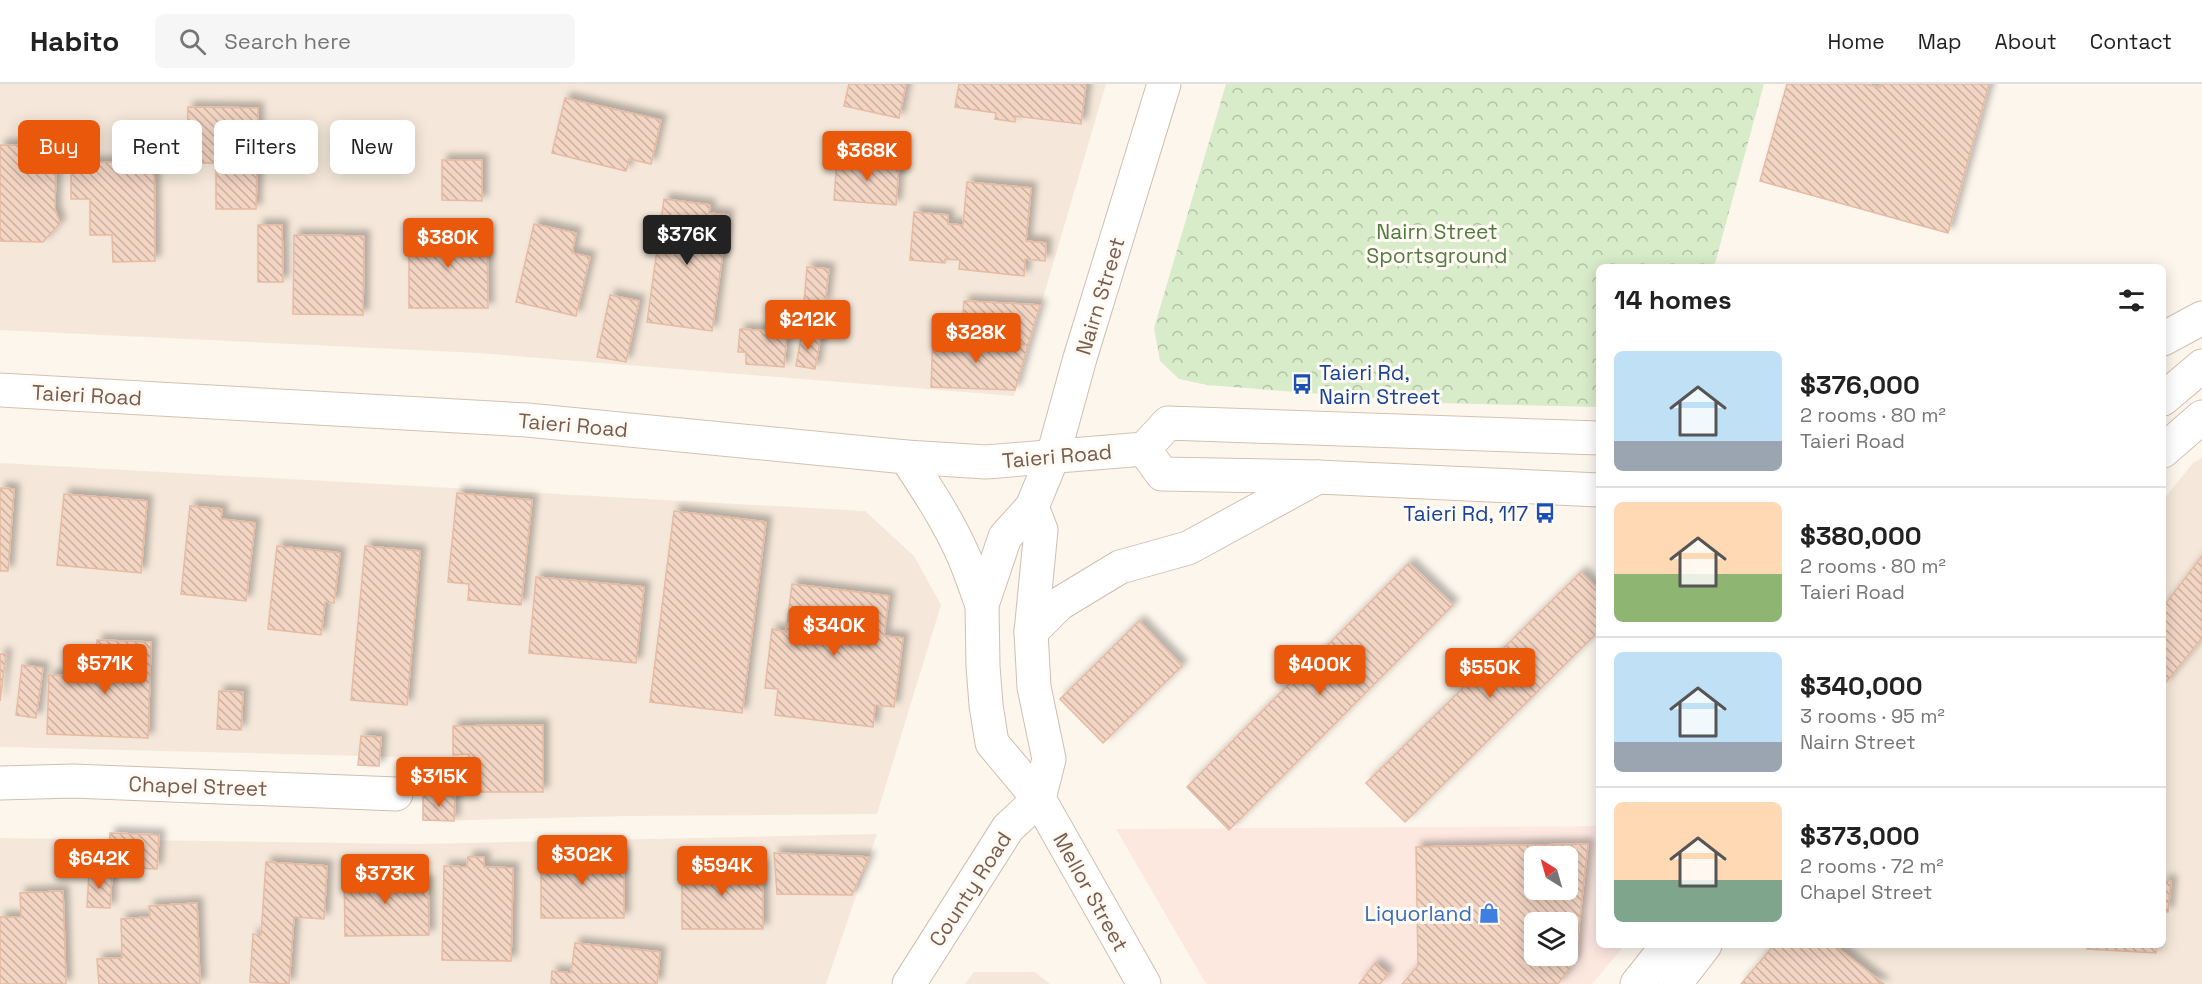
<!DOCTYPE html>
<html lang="en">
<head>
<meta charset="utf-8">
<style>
  body { margin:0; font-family:"Space Grotesk",sans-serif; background:#f6f6f6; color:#222; height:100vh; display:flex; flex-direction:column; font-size:22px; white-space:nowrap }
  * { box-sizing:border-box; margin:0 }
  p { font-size:20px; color:#767676 }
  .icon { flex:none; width:33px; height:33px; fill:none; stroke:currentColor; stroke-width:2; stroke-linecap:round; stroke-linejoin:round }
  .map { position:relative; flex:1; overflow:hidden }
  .panel { position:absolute; left:1596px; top:180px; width:570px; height:684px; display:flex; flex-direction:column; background:#fff; border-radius:9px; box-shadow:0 3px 15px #0003 }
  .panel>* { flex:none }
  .top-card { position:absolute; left:18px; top:36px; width:570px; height:54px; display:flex; gap:12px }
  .needle { width:39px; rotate:323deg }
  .buttons { position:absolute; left:1524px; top:762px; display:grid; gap:12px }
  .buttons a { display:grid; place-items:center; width:54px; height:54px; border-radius:9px; background:#fff; box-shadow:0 3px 15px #0003; font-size:30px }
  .price { position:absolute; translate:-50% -51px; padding:0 14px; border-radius:6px; background:#ea580c; color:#fff; font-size:20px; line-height:39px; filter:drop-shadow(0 2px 3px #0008) }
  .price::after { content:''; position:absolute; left:50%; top:36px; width:18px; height:14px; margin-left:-9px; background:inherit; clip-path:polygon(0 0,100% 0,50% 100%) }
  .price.active { background:#222; color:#fff }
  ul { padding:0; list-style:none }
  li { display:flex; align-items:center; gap:18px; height:150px; padding:0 18px }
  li+li { border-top:2px solid #e0e0e0 }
  li span { display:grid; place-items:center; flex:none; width:168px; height:120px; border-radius:9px; color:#555 }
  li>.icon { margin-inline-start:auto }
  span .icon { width:72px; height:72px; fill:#fffc; stroke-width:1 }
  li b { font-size:26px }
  h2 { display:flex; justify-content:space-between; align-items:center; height:72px; padding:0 18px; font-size:26px }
  .tag { padding:0 21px; border-radius:9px; background:#fff; box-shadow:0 3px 15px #0003; font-size:21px; line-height:54px }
  .tag.active { background:#ea580c; color:#fff }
  header { display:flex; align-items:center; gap:36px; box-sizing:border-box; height:84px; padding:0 30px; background:#fff; border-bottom:2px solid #e0e0e0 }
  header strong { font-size:28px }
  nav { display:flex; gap:33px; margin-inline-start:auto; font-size:21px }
  .search { width:420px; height:54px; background:#f6f6f6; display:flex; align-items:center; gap:15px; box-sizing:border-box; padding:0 21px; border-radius:9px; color:#767676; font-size:22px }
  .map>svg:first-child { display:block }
</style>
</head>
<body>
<header>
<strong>Habito</strong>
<div class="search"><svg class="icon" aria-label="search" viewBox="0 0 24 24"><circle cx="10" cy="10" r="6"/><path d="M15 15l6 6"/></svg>Search here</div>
<nav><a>Home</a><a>Map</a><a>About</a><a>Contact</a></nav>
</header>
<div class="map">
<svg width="2202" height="900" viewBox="0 0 2202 900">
  <defs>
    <pattern id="park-crowns" width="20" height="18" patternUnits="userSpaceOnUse" patternTransform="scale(1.5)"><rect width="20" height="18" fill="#d8ecc9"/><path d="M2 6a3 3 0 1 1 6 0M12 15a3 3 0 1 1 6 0" fill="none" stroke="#b4c2a5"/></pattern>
    <pattern id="building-back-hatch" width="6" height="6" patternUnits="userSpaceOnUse" patternTransform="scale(1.5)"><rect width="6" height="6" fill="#f3d5c3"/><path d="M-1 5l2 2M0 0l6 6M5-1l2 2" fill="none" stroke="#cab0a1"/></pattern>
    <filter id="shadow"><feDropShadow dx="5.5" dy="-5.5" stdDeviation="3" flood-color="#0004"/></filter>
  </defs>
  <rect width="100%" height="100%" fill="#fdf6ec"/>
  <!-- residential -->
  <g fill="#f5e8da">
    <path d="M0,0H1106L1014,312L478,269L0,246Z"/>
    <path d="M2202,374V900H1757L1793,861H2163V416L2193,379Z"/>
    <path d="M0,379L865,427L914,472L941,521L877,730L626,732L431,737L408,673L0,663Z"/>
    <path d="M877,750L826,900H0V754L417,760Z"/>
    <path d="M974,888H1035L1050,900H965Z"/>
  </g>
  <!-- commercial -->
  <path fill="#fde8e0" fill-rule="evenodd" d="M1599,742V861H1625L1592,900H1206L1116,745ZM1534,772H1568V806H1534ZM1534,838H1568V872H1534Z"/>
  <!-- park -->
  <path fill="url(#park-crowns)" d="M1226,0H1764L1714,183H1599V323L1439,319L1207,301L1179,295L1160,277L1154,244Z"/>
  <!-- building -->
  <g fill="url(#building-back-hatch)" stroke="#e6bba3" stroke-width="1.5" fill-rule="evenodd" filter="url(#shadow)">
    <path d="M849,0H906L899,34L844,22Z"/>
    <path d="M959,0H1086L1081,40L1015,32V38L995,35L996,29L955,23Z"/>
    <path d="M1787,0H1866L1880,4L1881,0H1989L1948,149L1760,97Z"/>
    <path d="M565,14L661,36L651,80L629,75L626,87L552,69Z"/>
    <path d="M188,23L258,24L256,125H216V79H187Z"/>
    <path d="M0,61L56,62L55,126L60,139L43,158L0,157Z"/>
    <path d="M154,62L155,177L113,178L112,151H90V115H71V79L114,78L113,63Z"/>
    <path d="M837,75L899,80L896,121L834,116Z"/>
    <path d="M442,76H482V117L442,116Z"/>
    <path d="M967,98L1031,104L1026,157L1046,159L1045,177L1025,175L1024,192L959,185L960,176L945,175V179L910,176L914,128L948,131V140L963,141Z"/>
    <path d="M664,115L710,121L709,129L728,131L712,247L647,238Z"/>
    <path d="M534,140L576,149L572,169L590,173L576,232L516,218Z"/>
    <path d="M258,141H282L283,198H258Z"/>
    <path d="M409,145H487L488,224H409Z"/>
    <path d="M294,151L364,152L363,231L293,230Z"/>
    <path d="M807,183L829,185L825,220L804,218Z"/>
    <path d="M610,211L639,217L626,278L597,273Z"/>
    <path d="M964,217L1040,221L1028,261L961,254Z"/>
    <path d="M740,245L787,248L784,283L746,280V268H738Z"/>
    <path d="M802,248L821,252L815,285L796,282Z"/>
    <path d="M933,252L1028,261L1015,306L931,303Z"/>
    <path d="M0,404L14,405L8,487H0Z"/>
    <path d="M457,409L532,416L521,521L468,516L469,500L448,498Z"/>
    <path d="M64,410L147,417L141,489L57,481Z"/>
    <path d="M190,422L222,425L221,435L255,439L246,517L181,510Z"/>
    <path d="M674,427L766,438L742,629L650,618Z"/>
    <path d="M277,462L340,469L334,519L325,518L321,551L268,545Z"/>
    <path d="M365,462L420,467L407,621L351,616Z"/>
    <path d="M2202,472V554L2163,602V523Z"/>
    <path d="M1409,479L1453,521L1229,746L1187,703Z"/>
    <path d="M1581,488L1599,506V547L1405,738L1366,699Z"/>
    <path d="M536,493L644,503L636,579L529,569Z"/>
    <path d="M792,500L889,512L884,552L903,554L894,623L875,621L873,643L775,631L778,605L765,604L772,545L786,548Z"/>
    <path d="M1139,537L1182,582L1103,659L1060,615Z"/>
    <path d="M97,556L151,558L148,654L47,650L49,591L96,593Z"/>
    <path d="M0,570H6L0,617Z"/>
    <path d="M22,581L43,584L36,634L16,631Z"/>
    <path d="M219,607L243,608L241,646L217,645Z"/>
    <path d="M543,641V708H469V670L453,671V642Z"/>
    <path d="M361,652L381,653L379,682L358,681Z"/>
    <path d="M423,711L455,712L454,737L423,736Z"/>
    <path d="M110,749L159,751L157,785L108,783Z"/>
    <path d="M1588,760L1575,877L1558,900H1402L1418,882L1416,763ZM1534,772H1568V806H1534ZM1534,838H1568V872H1534Z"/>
    <path d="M774,769L869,773L852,811L777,810Z"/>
    <rect x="541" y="770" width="83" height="64"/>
    <path d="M468,773H484V783L513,784L511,877L442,876L444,782L467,783Z"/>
    <path d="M266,778L327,782L324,835L294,833L289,900L250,898L253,850L261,851Z"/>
    <path d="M682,781L763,782V845H682Z"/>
    <path d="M89,788L112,789L110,824L87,823Z"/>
    <path d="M344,789H403V797H428L429,851L345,852Z"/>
    <path d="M2163,797H2171L2168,828H2163Z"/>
    <path d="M63,807L66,900H0V833H21L20,809Z"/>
    <path d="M197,819L200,900H99L97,875L122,874L121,835L150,833L149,822Z"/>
    <path d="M575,859L660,868L657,900H551L552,887L571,889Z"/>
    <path d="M1774,861H1834L1884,900H1741Z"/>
    <path d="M2087,861H2157L2156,869L2087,865Z"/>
    <path d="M1375,879L1388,890L1380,900H1359Z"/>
  </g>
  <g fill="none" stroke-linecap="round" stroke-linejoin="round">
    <!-- street casing -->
    <g stroke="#d1beb0" stroke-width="35">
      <g id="street">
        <path d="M906,373C927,405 949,438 964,473C971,489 976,505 982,521"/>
        <path d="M1032,423L1041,446L1031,548L1034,603L1049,675L1039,715"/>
        <path d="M1031,548L1059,520L1120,483L1188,464L1318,393"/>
        <path d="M0,699L73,697L396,710"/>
        <path d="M909,900L1008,744L1039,715"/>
        <path d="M1144,900L1039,715L992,659L986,621L983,582L982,521L1005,453L1032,423L1053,372L1080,274L1164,0"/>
      </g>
    </g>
    <!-- secondary casing -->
    <g stroke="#d6c0b0" stroke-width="35">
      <g id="secondary">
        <path d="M2163,255L2202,234"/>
        <path d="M0,306L527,336L906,373L986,378L1144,365L1168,339L1599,354"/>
        <path d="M2163,315L2202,282"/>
        <path d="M1144,365L1162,390L1318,393L1599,406"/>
        <path d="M2163,367L2202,333"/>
        <path d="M1637,900L1668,861"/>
        <path d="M1675,900L1705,861"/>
      </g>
    </g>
    <!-- street -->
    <use href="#street" stroke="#fff" stroke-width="33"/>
    <!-- secondary -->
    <use href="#secondary" stroke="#fff" stroke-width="33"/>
  </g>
  <!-- icons -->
  <defs>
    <g id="bus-bare" transform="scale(1.62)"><path d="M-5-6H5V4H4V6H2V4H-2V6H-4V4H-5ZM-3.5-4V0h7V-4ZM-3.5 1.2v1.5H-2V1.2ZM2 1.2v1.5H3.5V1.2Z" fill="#1a4fb4" stroke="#fffaf3" stroke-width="2.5" paint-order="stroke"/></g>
    <g id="shop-bare" transform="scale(1.62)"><path d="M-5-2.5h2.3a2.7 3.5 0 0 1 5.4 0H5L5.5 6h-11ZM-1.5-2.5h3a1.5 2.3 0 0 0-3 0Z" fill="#3f7fe0" stroke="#fffaf3" stroke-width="2.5" paint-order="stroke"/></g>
  </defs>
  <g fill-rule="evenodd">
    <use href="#bus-bare" x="1302" y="300"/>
    <use href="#bus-bare" x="1545" y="429"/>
    <use href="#shop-bare" x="1489" y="829"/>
  </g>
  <g text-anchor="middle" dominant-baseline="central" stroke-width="6" stroke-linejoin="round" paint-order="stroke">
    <!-- park labels -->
    <g font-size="21" fill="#537a41" stroke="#fffaf3">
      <text x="1437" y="147">Nairn Street<tspan x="1437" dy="24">Sportsground</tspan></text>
    </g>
    <!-- street labels -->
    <g font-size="21" fill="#7a5c4d" stroke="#fffaf3">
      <text transform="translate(1100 212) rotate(-73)">Nairn Street</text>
      <text transform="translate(87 311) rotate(3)">Taieri Road</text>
      <text transform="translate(573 341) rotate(5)">Taieri Road</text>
      <text transform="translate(1057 372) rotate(-5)">Taieri Road</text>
      <text transform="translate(198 702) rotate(2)">Chapel Street</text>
      <text transform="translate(970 805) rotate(-57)">County Road</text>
      <text transform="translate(1091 808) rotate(61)">Mellor Street</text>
    </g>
    <!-- transit labels -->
    <g font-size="21" fill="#164399" stroke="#fffaf3" text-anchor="start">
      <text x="1319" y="288">Taieri Rd,<tspan x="1319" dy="24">Nairn Street</tspan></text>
      <text x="1528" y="429" text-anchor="end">Taieri Rd, 117</text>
    </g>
    <!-- shop labels -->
    <g font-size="21" fill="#366cbe" stroke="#fffaf3" text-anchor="end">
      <text x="1472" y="829">Liquorland</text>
    </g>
  </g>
</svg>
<div class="buttons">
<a><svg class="needle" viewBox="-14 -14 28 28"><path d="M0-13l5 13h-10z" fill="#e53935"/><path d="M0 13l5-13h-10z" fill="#767676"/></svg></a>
<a><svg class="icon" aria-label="layers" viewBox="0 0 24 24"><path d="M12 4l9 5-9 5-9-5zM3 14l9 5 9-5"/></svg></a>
</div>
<b class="price" style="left:867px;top:98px">$368K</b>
<b class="price active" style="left:687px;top:182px">$376K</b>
<b class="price" style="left:448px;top:185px">$380K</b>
<b class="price" style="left:808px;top:267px">$212K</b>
<b class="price" style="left:976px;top:280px">$328K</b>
<b class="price" style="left:834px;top:573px">$340K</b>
<b class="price" style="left:105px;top:611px">$571K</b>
<b class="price" style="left:1320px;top:612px">$400K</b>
<b class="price" style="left:1490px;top:615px">$550K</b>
<b class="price" style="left:439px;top:724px">$315K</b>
<b class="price" style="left:582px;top:802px">$302K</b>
<b class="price" style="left:99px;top:806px">$642K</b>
<b class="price" style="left:722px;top:813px">$594K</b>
<b class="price" style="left:385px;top:821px">$373K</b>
<div class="top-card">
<a class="tag active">Buy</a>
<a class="tag">Rent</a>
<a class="tag">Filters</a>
<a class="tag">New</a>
</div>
<section class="panel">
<h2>14 homes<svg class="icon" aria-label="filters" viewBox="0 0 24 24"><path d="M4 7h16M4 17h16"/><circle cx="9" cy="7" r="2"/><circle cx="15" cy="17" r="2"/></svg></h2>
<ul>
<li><span style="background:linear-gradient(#bfe0f5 75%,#9aa5b1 0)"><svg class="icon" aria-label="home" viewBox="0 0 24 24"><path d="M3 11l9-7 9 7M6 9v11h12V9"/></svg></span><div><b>$376,000</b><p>2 rooms · 80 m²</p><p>Taieri Road</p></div></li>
<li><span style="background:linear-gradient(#ffd9b3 60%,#8fb573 0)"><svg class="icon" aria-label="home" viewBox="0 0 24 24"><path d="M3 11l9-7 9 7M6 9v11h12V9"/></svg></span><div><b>$380,000</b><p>2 rooms · 80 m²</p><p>Taieri Road</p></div></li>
<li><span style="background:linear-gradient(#bfe0f5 75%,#9aa5b1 0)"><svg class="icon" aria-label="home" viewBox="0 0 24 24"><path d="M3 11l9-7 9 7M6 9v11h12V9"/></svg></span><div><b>$340,000</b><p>3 rooms · 95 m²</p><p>Nairn Street</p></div></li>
<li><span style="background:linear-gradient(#ffd9b3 65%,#7fa58c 0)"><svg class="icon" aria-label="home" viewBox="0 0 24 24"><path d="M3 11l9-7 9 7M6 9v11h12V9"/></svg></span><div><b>$373,000</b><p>2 rooms · 72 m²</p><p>Chapel Street</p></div></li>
</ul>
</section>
</div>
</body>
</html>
